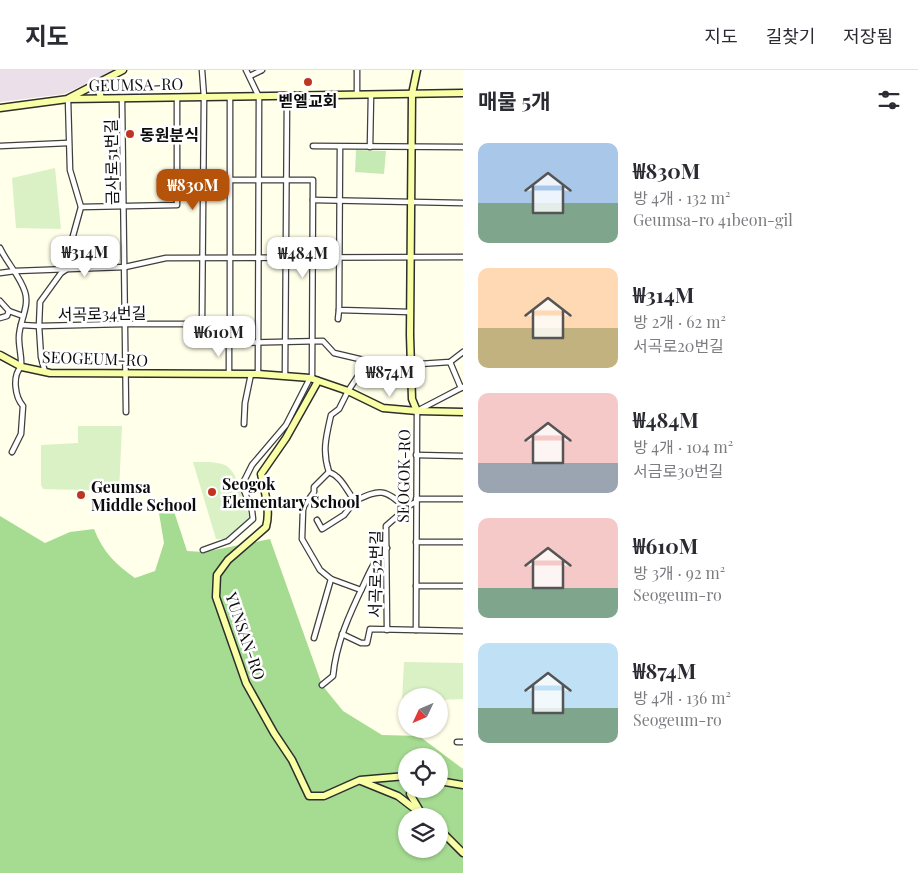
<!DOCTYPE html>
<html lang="ko">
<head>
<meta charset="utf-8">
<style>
  body { margin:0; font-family:"Playfair Display","Noto Sans KR",serif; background:#f2f2f3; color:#2b2b33; height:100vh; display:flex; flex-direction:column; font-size:19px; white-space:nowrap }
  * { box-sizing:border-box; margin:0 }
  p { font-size:16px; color:#7c7c81 }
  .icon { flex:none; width:28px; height:28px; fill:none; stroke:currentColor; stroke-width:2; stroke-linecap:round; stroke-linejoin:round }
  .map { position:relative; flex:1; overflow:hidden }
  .sheet { display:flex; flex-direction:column; background:#fff; width:455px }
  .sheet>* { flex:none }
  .needle { width:32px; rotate:226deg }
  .controls { position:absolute; left:398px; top:618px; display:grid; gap:10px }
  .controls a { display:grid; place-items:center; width:50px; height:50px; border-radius:50%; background:#fff; box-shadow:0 1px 4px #0004; font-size:25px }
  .price { position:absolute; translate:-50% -42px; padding:0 11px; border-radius:10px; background:#fff; color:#222; font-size:16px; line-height:32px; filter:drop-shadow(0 1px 2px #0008) }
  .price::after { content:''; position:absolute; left:50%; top:30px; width:15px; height:11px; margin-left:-8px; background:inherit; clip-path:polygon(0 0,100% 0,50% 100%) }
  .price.current { background:#b45309; color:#fff }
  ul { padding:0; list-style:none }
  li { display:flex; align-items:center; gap:15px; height:125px; padding:0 15px }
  li span { display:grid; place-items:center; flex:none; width:140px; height:100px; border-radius:10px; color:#555 }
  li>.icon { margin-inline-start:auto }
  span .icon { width:60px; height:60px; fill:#fffc; stroke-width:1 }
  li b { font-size:21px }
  h2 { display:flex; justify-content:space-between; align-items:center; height:60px; padding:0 15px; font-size:21px }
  header { display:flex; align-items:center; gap:30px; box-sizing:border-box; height:70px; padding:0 25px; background:#fff; border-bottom:1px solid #e1e1e2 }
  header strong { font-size:24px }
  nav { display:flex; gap:28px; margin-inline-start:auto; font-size:18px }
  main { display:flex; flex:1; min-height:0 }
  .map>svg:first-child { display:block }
</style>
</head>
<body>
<header>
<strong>지도</strong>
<nav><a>지도</a><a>길찾기</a><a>저장됨</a></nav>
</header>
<main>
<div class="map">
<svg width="463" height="803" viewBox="0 0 463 803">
  <rect width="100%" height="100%" fill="#ffffea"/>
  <!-- industrial -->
  <path fill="#ebdfea" d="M0,0H115L64,24L0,32Z"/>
  <!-- green -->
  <path fill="#c6eab3" d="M356,80L386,81L384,104L355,102Z"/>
  <!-- forest -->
  <path fill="#a6db92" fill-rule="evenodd" d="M169,426L187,481L204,482L270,469L322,615L343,641L382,665L419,666L463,699V803H0V446L45,473L70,462L94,459C103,482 116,495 135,508L155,501L164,473L157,431ZM406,686H439V719H406ZM406,746H439V779H406Z"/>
  <!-- pitch -->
  <g fill="#daf1c5">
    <path d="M55,98L61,159L16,158L12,108Z"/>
    <path d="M78,356H122L119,421L43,419L41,415V375L78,373Z"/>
    <path d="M193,392C203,392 215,391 225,395C238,401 245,435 250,448L228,469H216Z"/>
    <path d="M404,592L463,593V629L439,630V626H406V630L402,631Z"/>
  </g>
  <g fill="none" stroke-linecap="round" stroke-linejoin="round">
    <!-- street casing -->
    <g stroke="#3f3f3f" stroke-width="7">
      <g id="street">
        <path d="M246,0L259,27L258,304"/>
        <path d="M250,6L262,0"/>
        <path d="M357,25V0"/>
        <path d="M230,27V271"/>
        <path d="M122,29L126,342"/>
        <path d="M0,76L68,73"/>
        <path d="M313,76L463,77"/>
        <path d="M340,77L339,240L410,242"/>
        <path d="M370,77L371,25"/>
        <path d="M177,110H313L312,309"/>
        <path d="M313,130L463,133"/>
        <path d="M81,137L177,135V28"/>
        <path d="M0,178C7,193 20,206 25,222C30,237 18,254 19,269C19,279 22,287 21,297C12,306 15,327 23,336L21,364L12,382"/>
        <path d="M0,203L15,201L125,197L166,188L463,187"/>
        <path d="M0,231L9,241L23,246"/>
        <path d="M0,248L7,246L9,241"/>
        <path d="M338,249L339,240"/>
        <path d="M202,254L204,27L202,0"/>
        <path d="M21,255L39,256L125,254H202L215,265L235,273L323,271L334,283L389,296L450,292L463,282"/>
        <path d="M450,292L461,318"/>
        <path d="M45,302L41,287L39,256L40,232L61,203L67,199L71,189V173L81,137L70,100L68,29"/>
        <path d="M229,304V271"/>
        <path d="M285,306L287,27"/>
        <path d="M244,354L245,333L251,304"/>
        <path d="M416,385L463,386"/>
        <path d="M329,402L314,417V422L304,436L303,440L302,469L320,500L331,509L361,520"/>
        <path d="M416,429H463"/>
        <path d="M355,431C380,419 385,418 406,439"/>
        <path d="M317,450L322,459L344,445L355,431C346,420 342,407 329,402C322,381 326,367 331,345L339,339L348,321L368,291"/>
        <path d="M416,472H463"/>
        <path d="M203,480L228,471L253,449L252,441L242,415L252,395L286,355L310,308"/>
        <path d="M416,516H463"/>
        <path d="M387,560L386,456L410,435L416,432"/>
        <path d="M416,560L417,341L463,317"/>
        <path d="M342,564L361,573H367L370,559L463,561"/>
        <path d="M314,568L331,509"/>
        <path d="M322,615L333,606C336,573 350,543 364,514C370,501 376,487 387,478"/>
        <path d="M457,672H463"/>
      </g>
    </g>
    <!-- secondary casing -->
    <g stroke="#2e2e2e" stroke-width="9">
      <g id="secondary">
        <path d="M417,0L412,24L410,265L412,329L417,341"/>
        <path d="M97,14L101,28"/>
        <path d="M69,28L123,0"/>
        <path d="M0,38L68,29L463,23"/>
        <path d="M0,285L22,297L50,303L258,304L310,308L348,321L383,338L417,341L463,342"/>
        <path d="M318,311L286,368L261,404C264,420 271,440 266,457L228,490L217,505L216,527L246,613L274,663L292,690L309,726H324L360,710L406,706"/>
        <path d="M361,711L398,726L424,746"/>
        <path d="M439,711L463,715"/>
        <path d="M411,719L410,724L420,741"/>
        <path d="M439,759L463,783"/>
      </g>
    </g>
    <!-- street -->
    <use href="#street" stroke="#fff" stroke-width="4.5"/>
    <!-- secondary -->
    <use href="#secondary" stroke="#f9ffa5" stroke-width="6"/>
  </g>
  <!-- markers -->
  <g fill="#bf3520" stroke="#fff" stroke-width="2">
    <circle cx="308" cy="12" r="5"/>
    <circle cx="130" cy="64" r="5"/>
    <circle cx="212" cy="422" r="5"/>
    <circle cx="81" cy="425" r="5"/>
  </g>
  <g text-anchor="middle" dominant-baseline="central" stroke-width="5" stroke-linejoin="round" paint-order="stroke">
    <!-- street labels -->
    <g font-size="16" fill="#0c0c0c" stroke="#fff">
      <text transform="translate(136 14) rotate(-1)">GEUMSA-RO</text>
      <text transform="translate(111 92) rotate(-91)">금사로51번길</text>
      <text transform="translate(102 243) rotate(-1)">서곡로34번길</text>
      <text transform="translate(95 288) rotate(2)">SEOGEUM-RO</text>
      <text transform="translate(403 406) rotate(-89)">SEOGOK-RO</text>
      <text transform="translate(375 504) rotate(-89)">서곡로52번길</text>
      <text transform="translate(246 566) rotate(71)">YUNSAN-RO</text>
    </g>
    <!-- poi labels -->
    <g font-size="16" font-weight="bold" fill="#0c0c0c" stroke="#fff" text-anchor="start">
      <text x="308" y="30" text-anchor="middle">벧엘교회</text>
      <text x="140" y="64">동원분식</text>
      <text x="222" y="413">Seogok<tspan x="222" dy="18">Elementary School</tspan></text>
      <text x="91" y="416">Geumsa<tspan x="91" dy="18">Middle School</tspan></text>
    </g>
  </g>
</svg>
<div class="controls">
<a><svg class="needle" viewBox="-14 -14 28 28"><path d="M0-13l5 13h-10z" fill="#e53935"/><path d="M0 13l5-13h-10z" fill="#7c7c81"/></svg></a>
<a><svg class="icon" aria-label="locate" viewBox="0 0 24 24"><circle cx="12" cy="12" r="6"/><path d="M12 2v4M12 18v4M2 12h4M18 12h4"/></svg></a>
<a><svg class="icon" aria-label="layers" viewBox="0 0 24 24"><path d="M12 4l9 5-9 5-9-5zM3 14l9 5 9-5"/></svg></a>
</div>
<b class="price current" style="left:193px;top:141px">₩830M</b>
<b class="price" style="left:85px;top:208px">₩314M</b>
<b class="price" style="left:303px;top:209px">₩484M</b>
<b class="price" style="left:219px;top:288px">₩610M</b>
<b class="price" style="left:390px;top:328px">₩874M</b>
</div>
<section class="sheet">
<h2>매물 5개<svg class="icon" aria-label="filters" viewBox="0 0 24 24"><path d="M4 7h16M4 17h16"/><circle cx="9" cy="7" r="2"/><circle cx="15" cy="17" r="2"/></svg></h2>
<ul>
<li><span style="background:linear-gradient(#a9c7e8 60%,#7fa58c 0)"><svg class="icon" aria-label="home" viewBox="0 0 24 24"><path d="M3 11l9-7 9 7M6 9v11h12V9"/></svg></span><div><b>₩830M</b><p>방 4개 · 132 m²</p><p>Geumsa-ro 41beon-gil</p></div></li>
<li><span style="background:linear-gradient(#ffd9b3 60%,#c2b280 0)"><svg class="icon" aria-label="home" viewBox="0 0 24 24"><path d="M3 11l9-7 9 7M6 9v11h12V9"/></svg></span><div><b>₩314M</b><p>방 2개 · 62 m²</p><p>서곡로20번길</p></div></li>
<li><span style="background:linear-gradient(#f6c9c9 70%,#9aa5b1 0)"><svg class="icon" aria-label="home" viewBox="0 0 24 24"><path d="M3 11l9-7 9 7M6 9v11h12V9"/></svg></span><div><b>₩484M</b><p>방 4개 · 104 m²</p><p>서금로30번길</p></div></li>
<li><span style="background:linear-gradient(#f6c9c9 70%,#7fa58c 0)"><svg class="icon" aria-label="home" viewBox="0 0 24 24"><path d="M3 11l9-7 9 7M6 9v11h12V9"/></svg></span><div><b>₩610M</b><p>방 3개 · 92 m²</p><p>Seogeum-ro</p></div></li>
<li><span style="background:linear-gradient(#bfe0f5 65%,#7fa58c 0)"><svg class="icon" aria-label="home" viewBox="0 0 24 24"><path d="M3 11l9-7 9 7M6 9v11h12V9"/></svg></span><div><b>₩874M</b><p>방 4개 · 136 m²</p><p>Seogeum-ro</p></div></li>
</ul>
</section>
</main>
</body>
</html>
